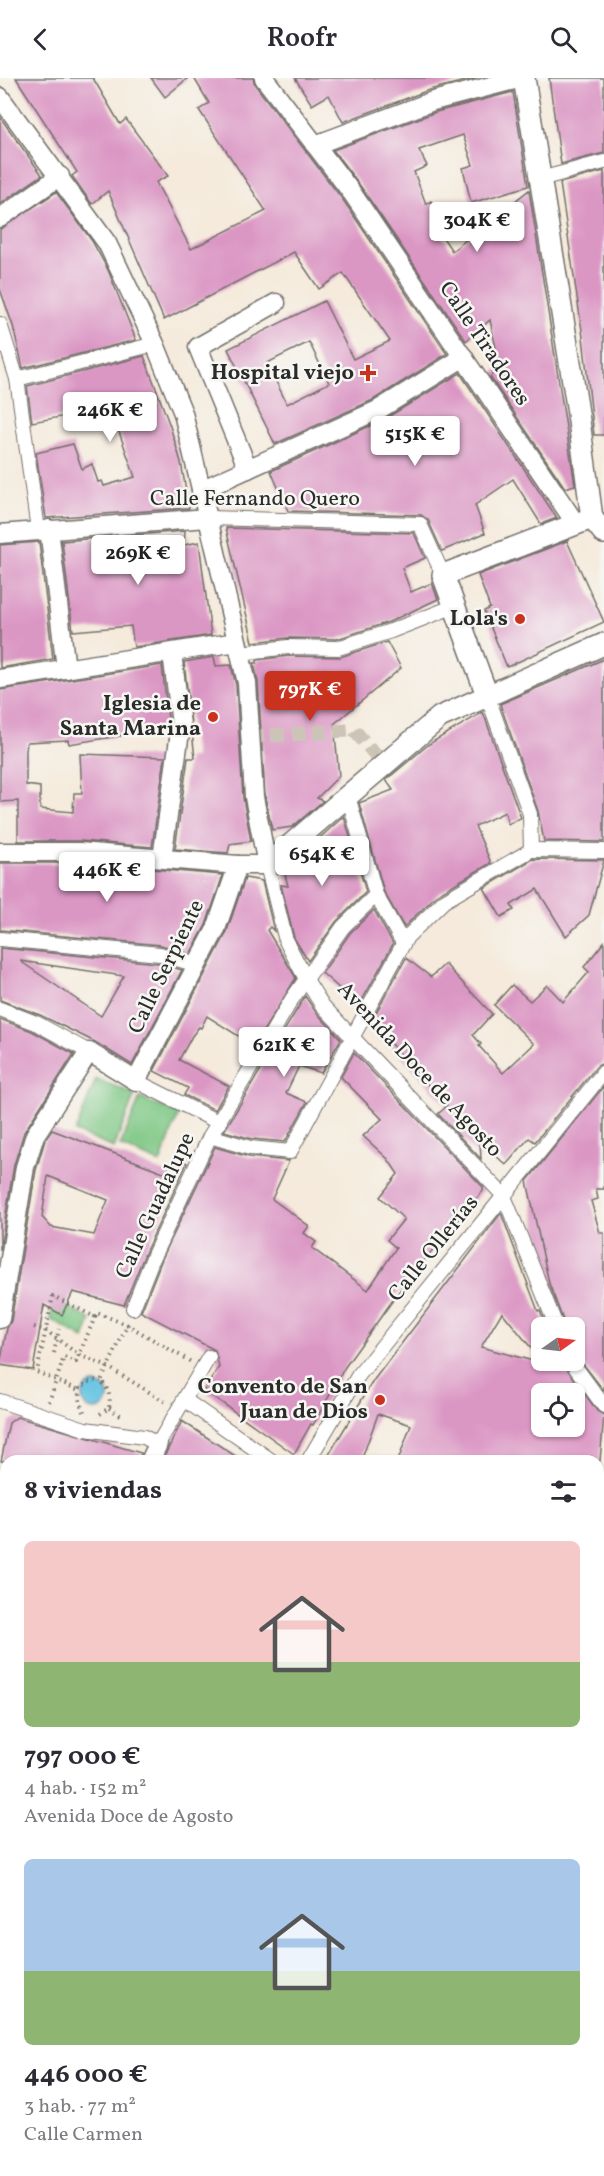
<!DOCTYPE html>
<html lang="es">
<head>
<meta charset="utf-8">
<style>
  body { margin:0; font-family:Vollkorn,serif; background:#f2f2f3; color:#2b2b33; height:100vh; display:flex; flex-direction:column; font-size:22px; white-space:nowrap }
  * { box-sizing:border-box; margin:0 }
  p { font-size:20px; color:#7c7c81 }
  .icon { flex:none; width:33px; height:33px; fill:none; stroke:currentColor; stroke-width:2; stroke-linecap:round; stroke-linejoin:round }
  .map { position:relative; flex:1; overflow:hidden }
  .drawer { position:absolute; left:0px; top:1377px; width:604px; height:722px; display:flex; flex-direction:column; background:#fff; border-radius:18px 18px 0 0; box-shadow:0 2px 4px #0004 }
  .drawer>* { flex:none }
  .needle { width:39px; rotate:76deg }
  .fabs { position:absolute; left:531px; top:1239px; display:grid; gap:12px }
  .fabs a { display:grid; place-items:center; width:54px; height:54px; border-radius:9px; background:#fff; box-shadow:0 2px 4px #0004; font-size:30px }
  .price { position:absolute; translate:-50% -51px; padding:0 14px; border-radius:6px; background:#fff; color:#222; font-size:20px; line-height:39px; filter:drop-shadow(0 2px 3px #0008) }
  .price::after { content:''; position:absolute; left:50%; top:36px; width:18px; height:14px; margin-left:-9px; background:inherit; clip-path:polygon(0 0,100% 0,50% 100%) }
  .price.current { background:#c8321e; color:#fff }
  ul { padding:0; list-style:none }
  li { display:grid; align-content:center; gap:12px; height:318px; padding:0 24px }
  li span { display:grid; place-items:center; height:186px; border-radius:9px; color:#555 }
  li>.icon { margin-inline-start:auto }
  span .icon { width:108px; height:108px; fill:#fffc; stroke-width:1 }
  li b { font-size:26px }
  h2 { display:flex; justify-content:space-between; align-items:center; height:72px; padding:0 24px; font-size:26px }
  header { display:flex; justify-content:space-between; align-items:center; height:78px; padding:0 24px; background:#fff; font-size:27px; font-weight:600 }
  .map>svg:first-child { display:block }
</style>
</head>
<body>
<header><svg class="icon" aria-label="back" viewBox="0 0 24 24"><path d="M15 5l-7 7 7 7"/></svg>Roofr<svg class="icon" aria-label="search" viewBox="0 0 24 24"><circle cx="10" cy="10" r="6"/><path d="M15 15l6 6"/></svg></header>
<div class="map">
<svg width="604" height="2098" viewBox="0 0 604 2098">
  <rect width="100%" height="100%" fill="#f6f6f2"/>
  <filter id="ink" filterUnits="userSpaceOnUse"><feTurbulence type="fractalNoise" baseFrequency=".0167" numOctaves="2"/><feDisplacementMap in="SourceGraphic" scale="12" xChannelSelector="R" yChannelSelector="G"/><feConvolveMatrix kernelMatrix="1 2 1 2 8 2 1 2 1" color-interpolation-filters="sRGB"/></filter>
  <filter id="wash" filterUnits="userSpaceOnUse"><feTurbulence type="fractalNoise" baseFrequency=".008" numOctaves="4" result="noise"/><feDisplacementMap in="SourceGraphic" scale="24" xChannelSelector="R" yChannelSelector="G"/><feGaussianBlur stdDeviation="1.35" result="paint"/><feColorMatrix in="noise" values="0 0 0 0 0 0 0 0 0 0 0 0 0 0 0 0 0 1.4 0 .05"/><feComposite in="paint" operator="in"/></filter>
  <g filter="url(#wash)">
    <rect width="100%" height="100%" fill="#f5eadb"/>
    <!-- green -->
    <g fill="#7ec784" stroke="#547958" stroke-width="1.5">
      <path d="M96,1001L135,1016L114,1070L75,1054Z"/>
      <path d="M140,1020L179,1036L160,1085L120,1068Z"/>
      <path d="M55,1222L91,1242L84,1261L50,1241Z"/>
      <path d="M333,2092L482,2093L480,2098H332Z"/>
    </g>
    <!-- water -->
    <circle fill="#64c3e2" stroke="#487786" stroke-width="1.5" cx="95" cy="1319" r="13"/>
    <g id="blocks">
      <!-- building -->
      <g fill="#db97c4" fill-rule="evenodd">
        <path d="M16,0H93L120,46L126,41L168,98L156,104L191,171L266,133L199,32L209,25L194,0H253L255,7L343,122L447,276L373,322L275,366L228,271L324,223L353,281L390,263L343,195L319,211L294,174L164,242L108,113L92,126L72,98L77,94ZM309,264L329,305L287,326L267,285Z"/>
        <path d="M151,0H188L165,19Z"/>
        <path d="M295,0H477L429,12L343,44L329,17L312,27Z"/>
        <path d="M549,0H604V75L561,86Z"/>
        <path d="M513,14L528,108L471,125L463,90L473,87L463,57L419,72L427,88L414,94L426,126L431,123L440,140L433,145L452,173L529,112L575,407L565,410L490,299L500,289L490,242L466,263L361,109L333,72L436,34Z"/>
        <path d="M0,39L42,97L0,126Z"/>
        <path d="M604,93V357H594L583,259L560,105Z"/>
        <path d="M56,114L92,163L108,192L136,262L23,290L13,248L0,211V151Z"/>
        <path d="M144,278L170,348L181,384L189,430L46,440L36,375L73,366L82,391L92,386L98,404L102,403L104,408L135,399L112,334L68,349L66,338L32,344L27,308Z"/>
        <path d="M460,295L557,440L541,446L513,401L475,427L485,455L442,473L428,442L421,437L288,433L271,393L383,342Z"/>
        <path d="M226,450L414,455L425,480L402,490L411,514L432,505L438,521L389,544L337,561L288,560L253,564Z"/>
        <path d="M185,453L184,467L199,464L211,557L134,569L131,548L73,553L62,463Z"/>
        <path d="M567,463L604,544L507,589L484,533L490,530L478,497Z"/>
        <path d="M39,464L53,581L0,590V467Z"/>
        <path d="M387,564L401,590L334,646L339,698L317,720L323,723L292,749L272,752L265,718L258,604L254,585H257V582L288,578L340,579Z"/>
        <path d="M214,579L216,588L231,587L236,607L243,720L251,763L230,766L228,775L175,771L188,680H195L184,584Z"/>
        <path d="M604,581V764L544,763L538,733L500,626Z"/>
        <path d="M162,587L169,650L69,666L68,662L27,664L26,673V707L40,709V731L73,734L74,715H82L80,676L165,679L152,769L80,763H18V723L0,724V612Z"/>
        <path d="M483,634L521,740L508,746L505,734L475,748L491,785L439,815L404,849L384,814L359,725L393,712L386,702L429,666Z"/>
        <path d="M344,738L366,814L336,844L308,883L294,860L281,807L288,808L284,792Z"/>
        <path d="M533,781L604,782L589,837L566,858L537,811L511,827L514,832L501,839L484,810Z"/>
        <path d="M0,785H79L223,797L206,847L190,876L161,867L0,852Z"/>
        <path d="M245,800L262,803L274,853L270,849L267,852L296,900L249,976L241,971L245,962L207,938L201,950L199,949L192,958L179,982L229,1008L215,1032L184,1017L188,1010L154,993L226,856Z"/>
        <path d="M374,832L393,866L359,928L322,895L350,855Z"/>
        <path d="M604,864V985L597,988L535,1064L529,1060L506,1087L480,1063L481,1081L438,1036L447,1028L371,944L406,880L431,899L445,886L492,936L473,957L481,966L479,968L503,995L534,966L494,927L512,907L530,923L547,907L563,924L589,894L584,889Z"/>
        <path d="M0,870L158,885L182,892L132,987L95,964L40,937L0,922ZM20,883L124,898L101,938Z"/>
        <path d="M305,918L315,933L341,961L321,995L299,988L286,1015L307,1024L285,1064L252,1061L224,1053Z"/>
        <path d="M0,941L32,953L74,976L24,1054L14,1087L0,1172Z"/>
        <path d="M354,975L483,1109V1113L408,1201L345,1289L313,1347L311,1346L294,1376L204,1312L219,1289L215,1272L141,1234L162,1181L215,1069L249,1079L289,1083L272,1121L309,1148L304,1155L316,1164L312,1170L368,1212L396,1170L387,1162L404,1141L380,1119L398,1096L388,1081L363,1058L382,1041L341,999Z"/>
        <path d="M604,1008V1111H596L598,1121L591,1123L600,1155H604V1313L574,1274V1250H566L549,1205L527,1103Z"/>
        <path d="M52,1052L174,1098L182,1083L187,1085L146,1173L124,1227L73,1214L62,1237L44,1227L33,1292L0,1287L7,1250L11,1243L36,1092L45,1062ZM48,1098L108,1122L94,1157L51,1149L42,1139Z"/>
        <path d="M501,1135L538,1233L540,1232L547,1250H542V1282H561L597,1333L604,1337L600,1383H398L411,1347L378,1336L361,1383H325L373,1303ZM502,1234L541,1282L544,1286L481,1269ZM542,1316H574V1348H542Z"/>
        <path d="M17,1339L141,1375L139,1383H1L9,1345Z"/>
        <path d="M182,1343L243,1383H162Z"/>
      </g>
    </g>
  </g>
  <g filter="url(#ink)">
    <use href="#blocks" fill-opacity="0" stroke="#726e69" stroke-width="1.5"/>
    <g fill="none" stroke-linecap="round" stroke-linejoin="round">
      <!-- pedestrian-tunnel -->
      <path stroke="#cdc4b8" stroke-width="14" stroke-dasharray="14 7" stroke-linecap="butt" d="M250,659L354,652L384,687"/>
      <!-- pedestrian casing -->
      <g stroke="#726e69" stroke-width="16">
        <g id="pedestrian">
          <path d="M540,101L604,84"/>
          <path d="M0,246L17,301L38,452"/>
          <path d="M17,301L155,266"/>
          <path d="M208,440L420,446L443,497"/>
          <path d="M241,575L288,569L338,570L391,553L455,528"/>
          <path d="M348,718L376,817L403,865"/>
          <path d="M531,772L604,773"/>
          <path d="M267,787L286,863L307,903L322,927L351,958L504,1118L557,1250"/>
          <path d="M0,861L160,876L197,887"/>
          <path d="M0,931L36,945L89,974"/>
          <path d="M136,1003L220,1045"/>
          <path d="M210,1058L250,1070L290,1074L407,859L444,823L531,772L530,736L487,617"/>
          <path d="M133,1230L154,1177L210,1058L292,921L343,849L376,817"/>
          <path d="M570,1282L604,1328"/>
          <path d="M185,1322L272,1383"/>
          <path d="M0,1323L85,1351L144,1359L158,1366L209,1279"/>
          <path d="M308,1383L358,1298L604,994"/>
          <path d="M598,1468L604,1469"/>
          <path d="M598,1613L604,1614"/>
          <path d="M0,1803L6,1802"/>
        </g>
      </g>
      <!-- minor casing -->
      <g stroke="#726e69" stroke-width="21">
        <g id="minor">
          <path d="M264,0L352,115L576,446"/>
          <path d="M0,19L107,165L155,266L183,335L247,605L254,719L267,787H238L216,851L136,1003L89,974L35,1057L25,1089L0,1241"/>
          <path d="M315,67L433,23L522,0"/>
          <path d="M0,140L60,98"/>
          <path d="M248,391L198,269L276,225"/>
          <path d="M201,412L378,332L464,279"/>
          <path d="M49,451L66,591"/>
          <path d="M0,456L208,440"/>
          <path d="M0,601L237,564"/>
          <path d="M0,774H79L238,787"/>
          <path d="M162,780L181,647L172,575"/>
          <path d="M150,1383L158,1366"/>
          <path d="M0,1414L6,1415"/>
          <path d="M0,1660L6,1650"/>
          <path d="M598,1689L604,1688"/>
          <path d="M56,2098L58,2092"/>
          <path d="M187,2098L189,2092"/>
          <path d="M328,2098L330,2092"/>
          <path d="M483,2098L485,2092"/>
        </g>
      </g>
      <!-- tertiary casing -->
      <g stroke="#726e69" stroke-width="24">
        <g id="tertiary">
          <path d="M524,0L577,328L592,440"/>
          <path d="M592,440L604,455"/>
          <path d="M487,617L443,497L592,440"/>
          <path d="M267,787L440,639L604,566"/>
        </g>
      </g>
      <!-- path -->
      <g stroke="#726e69" stroke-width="4" stroke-dasharray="1.5 4.5" stroke-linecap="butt">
        <path d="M43,1230L50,1231"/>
        <path d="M95,1239L97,1235L128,1247L191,1284"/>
        <path d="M34,1249L45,1252L79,1277L108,1289L167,1325"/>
        <path d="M54,1275L59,1251"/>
        <path d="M49,1324L64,1279L76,1284L95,1239L53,1218L37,1294L79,1312"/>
        <path d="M109,1330L123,1339"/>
        <path d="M84,1334L80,1325V1309L93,1302L101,1303"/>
        <path d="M100,1336L109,1330C111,1320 109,1311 101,1303L129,1244"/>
        <path d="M388,2092L406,2098"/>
        <path d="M349,2098H358"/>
        <path d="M450,2098L452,2092"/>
      </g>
      <!-- pedestrian -->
      <use href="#pedestrian" stroke="#fff" stroke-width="14"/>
      <!-- minor -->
      <use href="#minor" stroke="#fff" stroke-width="18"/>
      <!-- tertiary -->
      <use href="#tertiary" stroke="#fff" stroke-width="21"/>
    </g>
  </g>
  <!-- markers -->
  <g fill="#c8321e" stroke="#f6f6f2" stroke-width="2">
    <path d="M365 286h6v6h6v6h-6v6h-6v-6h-6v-6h6z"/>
    <circle cx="520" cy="541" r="6"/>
    <circle cx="213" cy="639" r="6"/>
    <circle cx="380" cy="1322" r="6"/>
  </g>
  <g text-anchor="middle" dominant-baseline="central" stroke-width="5" stroke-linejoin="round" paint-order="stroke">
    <!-- street labels -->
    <g font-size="22" fill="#2b2b2b" stroke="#f6f6f2">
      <text transform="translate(484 266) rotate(56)">Calle Tiradores</text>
      <text x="255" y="421">Calle Fernando Quero</text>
      <text transform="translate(167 889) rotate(-64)">Calle Serpiente</text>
      <text transform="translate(419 992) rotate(47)">Avenida Doce de Agosto</text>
      <text transform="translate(156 1128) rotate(-65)">Calle Guadalupe</text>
      <text transform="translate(434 1171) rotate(-51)">Calle Ollerías</text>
    </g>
    <!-- poi labels -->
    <g font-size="22" font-weight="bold" fill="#2b2b2b" stroke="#f6f6f2" text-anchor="end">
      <text x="354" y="295">Hospital viejo</text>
      <text x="508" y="541">Lola's</text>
      <text x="201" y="626">Iglesia de<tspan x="201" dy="25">Santa Marina</tspan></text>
      <text x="368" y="1309">Convento de San<tspan x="368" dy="25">Juan de Dios</tspan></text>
    </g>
  </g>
</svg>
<div class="fabs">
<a><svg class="needle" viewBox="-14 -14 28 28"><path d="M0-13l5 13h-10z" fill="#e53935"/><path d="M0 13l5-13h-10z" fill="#7c7c81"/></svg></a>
<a><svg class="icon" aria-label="locate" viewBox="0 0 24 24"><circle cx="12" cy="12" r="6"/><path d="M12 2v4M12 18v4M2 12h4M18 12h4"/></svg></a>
</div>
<b class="price" style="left:477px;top:175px">304K €</b>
<b class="price" style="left:110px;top:365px">246K €</b>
<b class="price" style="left:415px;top:389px">515K €</b>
<b class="price" style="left:138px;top:508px">269K €</b>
<b class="price current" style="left:310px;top:644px">797K €</b>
<b class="price" style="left:322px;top:809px">654K €</b>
<b class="price" style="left:107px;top:825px">446K €</b>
<b class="price" style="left:284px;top:1000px">621K €</b>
<section class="drawer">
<h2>8 viviendas<svg class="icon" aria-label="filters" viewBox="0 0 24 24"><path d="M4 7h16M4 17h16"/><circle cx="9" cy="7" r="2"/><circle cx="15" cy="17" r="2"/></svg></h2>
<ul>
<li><span style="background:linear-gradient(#f6c9c9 65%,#8fb573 0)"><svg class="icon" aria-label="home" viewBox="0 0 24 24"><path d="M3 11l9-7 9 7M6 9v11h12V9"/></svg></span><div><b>797 000 €</b><p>4 hab. · 152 m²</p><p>Avenida Doce de Agosto</p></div></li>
<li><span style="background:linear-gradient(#a9c7e8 60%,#8fb573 0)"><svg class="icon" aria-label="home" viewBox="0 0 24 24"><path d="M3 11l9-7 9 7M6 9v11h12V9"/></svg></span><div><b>446 000 €</b><p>3 hab. · 77 m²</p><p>Calle Carmen</p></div></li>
</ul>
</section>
</div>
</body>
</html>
